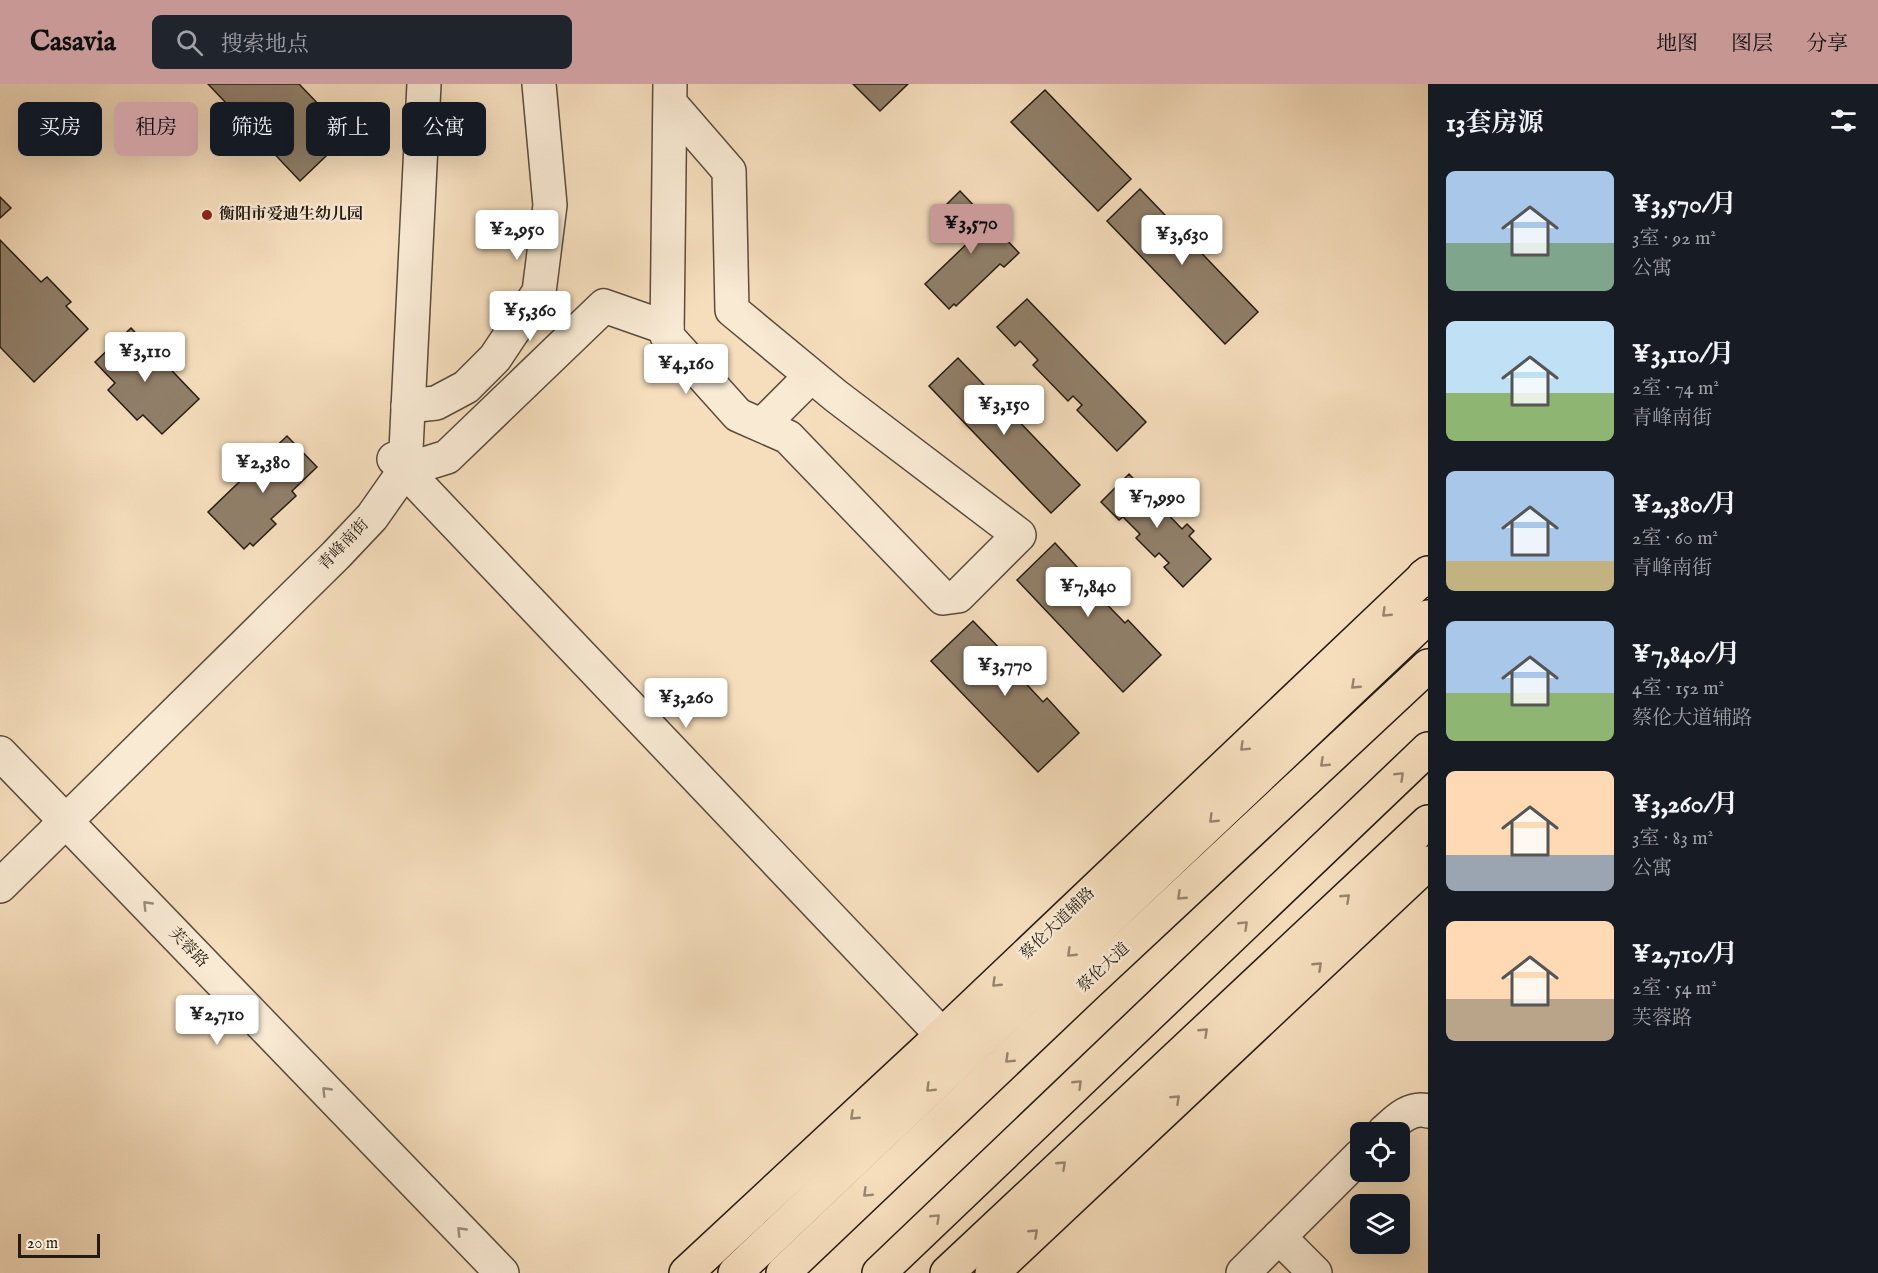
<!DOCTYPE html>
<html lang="zh">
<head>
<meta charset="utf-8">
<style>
  body { margin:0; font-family:"IM FELL English","Noto Serif SC",serif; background:#20242c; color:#f1f3f6; height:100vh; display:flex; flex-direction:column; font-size:22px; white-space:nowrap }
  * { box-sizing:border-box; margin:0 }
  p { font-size:20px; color:#9ea1a6 }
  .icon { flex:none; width:33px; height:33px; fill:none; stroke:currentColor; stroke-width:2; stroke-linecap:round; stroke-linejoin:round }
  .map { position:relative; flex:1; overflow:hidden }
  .side { display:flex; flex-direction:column; background:#171b24; width:450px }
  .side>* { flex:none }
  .banner { position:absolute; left:18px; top:18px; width:570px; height:54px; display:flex; gap:12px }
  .buttons { position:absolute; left:1350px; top:1038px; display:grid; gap:12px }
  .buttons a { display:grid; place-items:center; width:60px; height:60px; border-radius:9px; background:#171b24; box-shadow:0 6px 24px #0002; font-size:30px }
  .scale { position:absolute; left:18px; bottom:15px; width:82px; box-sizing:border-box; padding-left:6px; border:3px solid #241b13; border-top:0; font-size:16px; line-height:21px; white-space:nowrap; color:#241b13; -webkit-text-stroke:4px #f9ead4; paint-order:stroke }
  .price { position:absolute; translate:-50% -51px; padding:0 14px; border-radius:6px; background:#fff; color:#222; font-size:20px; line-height:39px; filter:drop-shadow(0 2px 3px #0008) }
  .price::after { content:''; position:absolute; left:50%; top:36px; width:18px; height:14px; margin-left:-9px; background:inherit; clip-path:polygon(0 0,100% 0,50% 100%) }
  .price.current { background:#c59692; color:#111 }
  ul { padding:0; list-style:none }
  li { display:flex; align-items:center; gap:18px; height:150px; padding:0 18px }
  li span { display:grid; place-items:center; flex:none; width:168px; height:120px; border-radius:9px; color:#555 }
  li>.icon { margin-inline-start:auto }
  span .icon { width:72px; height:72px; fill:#fffc; stroke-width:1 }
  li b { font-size:26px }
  h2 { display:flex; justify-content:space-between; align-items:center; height:72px; padding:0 18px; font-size:26px }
  .chip { padding:0 21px; border-radius:9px; background:#171b24; box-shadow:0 6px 24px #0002; font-size:21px; line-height:54px }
  .chip.current { background:#c59692; color:#111 }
  header { display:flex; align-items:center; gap:36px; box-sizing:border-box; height:84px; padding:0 30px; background:#c59692; color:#111 }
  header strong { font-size:28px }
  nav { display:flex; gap:33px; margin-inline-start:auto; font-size:21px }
  .search { width:420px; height:54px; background:#20242c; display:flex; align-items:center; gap:15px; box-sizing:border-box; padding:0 21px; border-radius:9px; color:#9ea1a6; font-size:22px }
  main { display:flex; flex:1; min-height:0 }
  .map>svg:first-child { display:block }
</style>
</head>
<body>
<header>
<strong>Casavia</strong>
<div class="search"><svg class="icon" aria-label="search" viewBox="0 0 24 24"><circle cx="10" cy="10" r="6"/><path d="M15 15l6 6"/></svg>搜索地点</div>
<nav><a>地图</a><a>图层</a><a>分享</a></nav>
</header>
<main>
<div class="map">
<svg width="1428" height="1189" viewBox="0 0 1428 1189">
  <rect width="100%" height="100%" fill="#f6debd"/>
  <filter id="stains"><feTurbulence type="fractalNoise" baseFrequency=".00333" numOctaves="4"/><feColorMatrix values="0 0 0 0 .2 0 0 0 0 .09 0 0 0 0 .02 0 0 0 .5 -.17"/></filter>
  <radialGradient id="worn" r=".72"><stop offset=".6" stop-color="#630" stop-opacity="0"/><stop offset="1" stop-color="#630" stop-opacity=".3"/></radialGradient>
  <!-- building -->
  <g fill="#91806b" stroke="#241b13" stroke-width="1.5">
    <path d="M208,0H299L348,51L300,97Z"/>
    <path d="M853,0H908L880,27Z"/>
    <path d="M1045,6L1131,95L1098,127L1011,38Z"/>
    <path d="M1140,105L1258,228L1225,260L1107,137Z"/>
    <path d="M960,107L1019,169L1004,183L1000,180L956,222L954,220L949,225L925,200L975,152L945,122Z"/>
    <path d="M0,113L11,124L0,134Z"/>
    <path d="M0,156L41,198L47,193L71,218L66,222L88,245L34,298L0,263Z"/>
    <path d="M1027,215L1146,338L1117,367L1077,326L1082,321L1073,312L1068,317L1033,281L1038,276L1020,257L1015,262L997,243Z"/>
    <path d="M131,244L199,315L162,350L143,331L137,336L108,306L115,299L95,278Z"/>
    <path d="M958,274L1080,401L1051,429L929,302Z"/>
    <path d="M287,352L317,383L292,407L296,412L271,435L276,440L253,462L250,459L244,465L208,428Z"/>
    <path d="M1129,390L1152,414L1158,409L1165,417L1160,422L1182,445L1187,440L1194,447L1189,452L1211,475L1183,503L1164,483L1169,479L1159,469L1155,473L1136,454L1140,450L1123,433L1119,436L1101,418Z"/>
    <path d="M1055,459L1088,495L1085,498L1125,539L1128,536L1161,571L1123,608L1017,496Z"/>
    <path d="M973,537L1006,571L1003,575L1043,618L1047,614L1079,649L1038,688L931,577Z"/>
  </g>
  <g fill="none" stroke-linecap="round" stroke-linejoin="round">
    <!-- minor casing -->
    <g stroke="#584c3e" stroke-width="36">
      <g id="minor">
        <path d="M670,19L729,87L732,226L836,312L1019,451L958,512L943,514L788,353L738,331L667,252L670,0"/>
        <path d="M408,322L436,319L466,303L495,274L539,208L550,121L539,0"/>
        <path d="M762,341L811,292"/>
        <path d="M394,375L942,951"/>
        <path d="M405,386L447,373L604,222L667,244"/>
        <path d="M0,669L502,1189"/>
        <path d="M0,802L336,471L372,433L405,386L424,0"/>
        <path d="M1384,1048C1396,1037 1410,1022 1428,1027"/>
        <path d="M1279,1153L1315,1189"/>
        <path d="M1243,1189L1360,1072"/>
      </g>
    </g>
    <!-- major casing -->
    <g stroke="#241b13" stroke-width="36">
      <g id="major">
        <path d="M686,1189L942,951L1428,489"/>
        <path d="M992,1189L1428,779"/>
      </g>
    </g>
    <!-- highway casing -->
    <g stroke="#241b13" stroke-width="36">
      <g id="highway">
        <path d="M1424,492L1428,496"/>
        <path d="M942,951L963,973"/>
        <path d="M735,1189L1428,533"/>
        <path d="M783,1189L1085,902L1428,582"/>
        <path d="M879,1189L1428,665"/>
        <path d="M947,1189L1428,738"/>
      </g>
    </g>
    <!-- minor -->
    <use href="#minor" stroke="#f9ead4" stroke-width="33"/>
    <!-- major -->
    <use href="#major" stroke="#f6debd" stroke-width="33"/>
    <!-- highway -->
    <use href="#highway" stroke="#f6debd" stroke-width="33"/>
  </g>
  <!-- one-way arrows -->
  <defs><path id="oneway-chevron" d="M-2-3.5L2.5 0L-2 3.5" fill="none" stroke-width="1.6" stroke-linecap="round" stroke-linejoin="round" transform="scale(1.5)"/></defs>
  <g stroke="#988670">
    <use href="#oneway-chevron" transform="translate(1386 529) rotate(136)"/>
    <use href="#oneway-chevron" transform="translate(1355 601) rotate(137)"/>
    <use href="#oneway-chevron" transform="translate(1244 663) rotate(136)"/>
    <use href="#oneway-chevron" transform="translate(1324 679) rotate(137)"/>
    <use href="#oneway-chevron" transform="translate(1400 692) rotate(-44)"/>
    <use href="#oneway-chevron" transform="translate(1213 735) rotate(136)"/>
    <use href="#oneway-chevron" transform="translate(1181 812) rotate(137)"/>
    <use href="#oneway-chevron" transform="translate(1346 814) rotate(-43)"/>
    <use href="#oneway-chevron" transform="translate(1244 841) rotate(-44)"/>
    <use href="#oneway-chevron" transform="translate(1071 869) rotate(136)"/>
    <use href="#oneway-chevron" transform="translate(1318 882) rotate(-43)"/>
    <use href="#oneway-chevron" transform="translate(996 899) rotate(136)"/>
    <use href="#oneway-chevron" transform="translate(1204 948) rotate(-43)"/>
    <use href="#oneway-chevron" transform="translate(1009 975) rotate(136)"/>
    <use href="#oneway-chevron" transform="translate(1078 1000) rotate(-44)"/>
    <use href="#oneway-chevron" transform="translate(930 1004) rotate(136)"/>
    <use href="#oneway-chevron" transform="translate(1176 1015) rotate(-43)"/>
    <use href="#oneway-chevron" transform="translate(854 1032) rotate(137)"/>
    <use href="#oneway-chevron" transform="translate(1062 1081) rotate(-43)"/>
    <use href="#oneway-chevron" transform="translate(867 1109) rotate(136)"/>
    <use href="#oneway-chevron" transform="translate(936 1134) rotate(-44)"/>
    <use href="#oneway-chevron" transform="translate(1034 1149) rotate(-43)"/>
  </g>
  <g stroke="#998d7d">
    <use href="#oneway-chevron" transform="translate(147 821) rotate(-134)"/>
    <use href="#oneway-chevron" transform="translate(326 1007) rotate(-134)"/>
    <use href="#oneway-chevron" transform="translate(461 1147) rotate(-134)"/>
  </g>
  <!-- markers -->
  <circle fill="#8f2418" stroke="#f9ead4" stroke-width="2" cx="207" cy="131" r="6"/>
  <g text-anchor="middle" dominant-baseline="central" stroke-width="5" stroke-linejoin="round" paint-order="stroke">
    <!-- poi labels -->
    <g font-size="16" font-weight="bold" fill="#241b13" stroke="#f9ead4" text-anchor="start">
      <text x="219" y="131">衡阳市爱迪生幼儿园</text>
    </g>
    <!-- street labels -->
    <g font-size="16" fill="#241b13" stroke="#f9ead4">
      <text transform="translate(344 461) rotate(-46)">青峰南街</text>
      <text transform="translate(1058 840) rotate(-44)">蔡伦大道辅路</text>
      <text transform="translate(188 864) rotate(46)">芙蓉路</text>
      <text transform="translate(1104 884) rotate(-43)">蔡伦大道</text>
    </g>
  </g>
  <rect width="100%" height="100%" filter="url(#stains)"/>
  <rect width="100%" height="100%" fill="url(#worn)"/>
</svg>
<div class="buttons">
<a><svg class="icon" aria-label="locate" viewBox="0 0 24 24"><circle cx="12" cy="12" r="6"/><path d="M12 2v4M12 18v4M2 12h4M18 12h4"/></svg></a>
<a><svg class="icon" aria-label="layers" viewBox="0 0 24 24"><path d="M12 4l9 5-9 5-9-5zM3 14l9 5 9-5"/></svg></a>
</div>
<div class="scale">20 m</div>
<b class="price current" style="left:971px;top:171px">¥3,570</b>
<b class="price" style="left:517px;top:177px">¥2,950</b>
<b class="price" style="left:1182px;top:182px">¥3,630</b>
<b class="price" style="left:530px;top:258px">¥5,360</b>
<b class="price" style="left:145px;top:299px">¥3,110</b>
<b class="price" style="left:686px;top:311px">¥4,160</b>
<b class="price" style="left:1004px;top:352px">¥3,150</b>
<b class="price" style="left:263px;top:410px">¥2,380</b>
<b class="price" style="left:1157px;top:445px">¥7,990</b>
<b class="price" style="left:1088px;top:534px">¥7,840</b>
<b class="price" style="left:1005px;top:613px">¥3,770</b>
<b class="price" style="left:686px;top:645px">¥3,260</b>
<b class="price" style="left:217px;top:962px">¥2,710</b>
<div class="banner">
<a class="chip">买房</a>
<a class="chip current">租房</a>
<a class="chip">筛选</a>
<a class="chip">新上</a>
<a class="chip">公寓</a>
</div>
</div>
<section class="side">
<h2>13套房源<svg class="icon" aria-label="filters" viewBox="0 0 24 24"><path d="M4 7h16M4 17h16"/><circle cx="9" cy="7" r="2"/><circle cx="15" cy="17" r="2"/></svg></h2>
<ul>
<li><span style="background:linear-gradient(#a9c7e8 60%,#7fa58c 0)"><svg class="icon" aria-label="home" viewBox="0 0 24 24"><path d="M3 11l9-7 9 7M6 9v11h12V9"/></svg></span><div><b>¥3,570/月</b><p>3室 · 92 m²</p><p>公寓</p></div></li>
<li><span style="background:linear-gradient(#bfe0f5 60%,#8fb573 0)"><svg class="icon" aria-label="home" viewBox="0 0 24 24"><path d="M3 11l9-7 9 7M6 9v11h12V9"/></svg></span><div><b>¥3,110/月</b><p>2室 · 74 m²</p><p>青峰南街</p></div></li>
<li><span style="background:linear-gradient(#a9c7e8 75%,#c2b280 0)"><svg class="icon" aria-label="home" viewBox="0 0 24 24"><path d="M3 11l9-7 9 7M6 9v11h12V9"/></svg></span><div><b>¥2,380/月</b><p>2室 · 60 m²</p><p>青峰南街</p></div></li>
<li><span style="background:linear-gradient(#a9c7e8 60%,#8fb573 0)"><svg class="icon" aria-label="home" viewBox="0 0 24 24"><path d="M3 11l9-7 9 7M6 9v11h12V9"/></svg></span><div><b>¥7,840/月</b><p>4室 · 152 m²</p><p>蔡伦大道辅路</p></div></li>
<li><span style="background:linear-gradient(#ffd9b3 70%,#9aa5b1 0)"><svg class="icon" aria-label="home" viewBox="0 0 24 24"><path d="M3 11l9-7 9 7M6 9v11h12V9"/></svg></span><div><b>¥3,260/月</b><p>3室 · 83 m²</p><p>公寓</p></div></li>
<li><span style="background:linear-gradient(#ffd9b3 65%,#b9a48a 0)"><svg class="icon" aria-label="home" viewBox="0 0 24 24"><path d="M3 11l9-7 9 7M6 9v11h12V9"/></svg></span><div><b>¥2,710/月</b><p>2室 · 54 m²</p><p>芙蓉路</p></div></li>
</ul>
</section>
</main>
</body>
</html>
